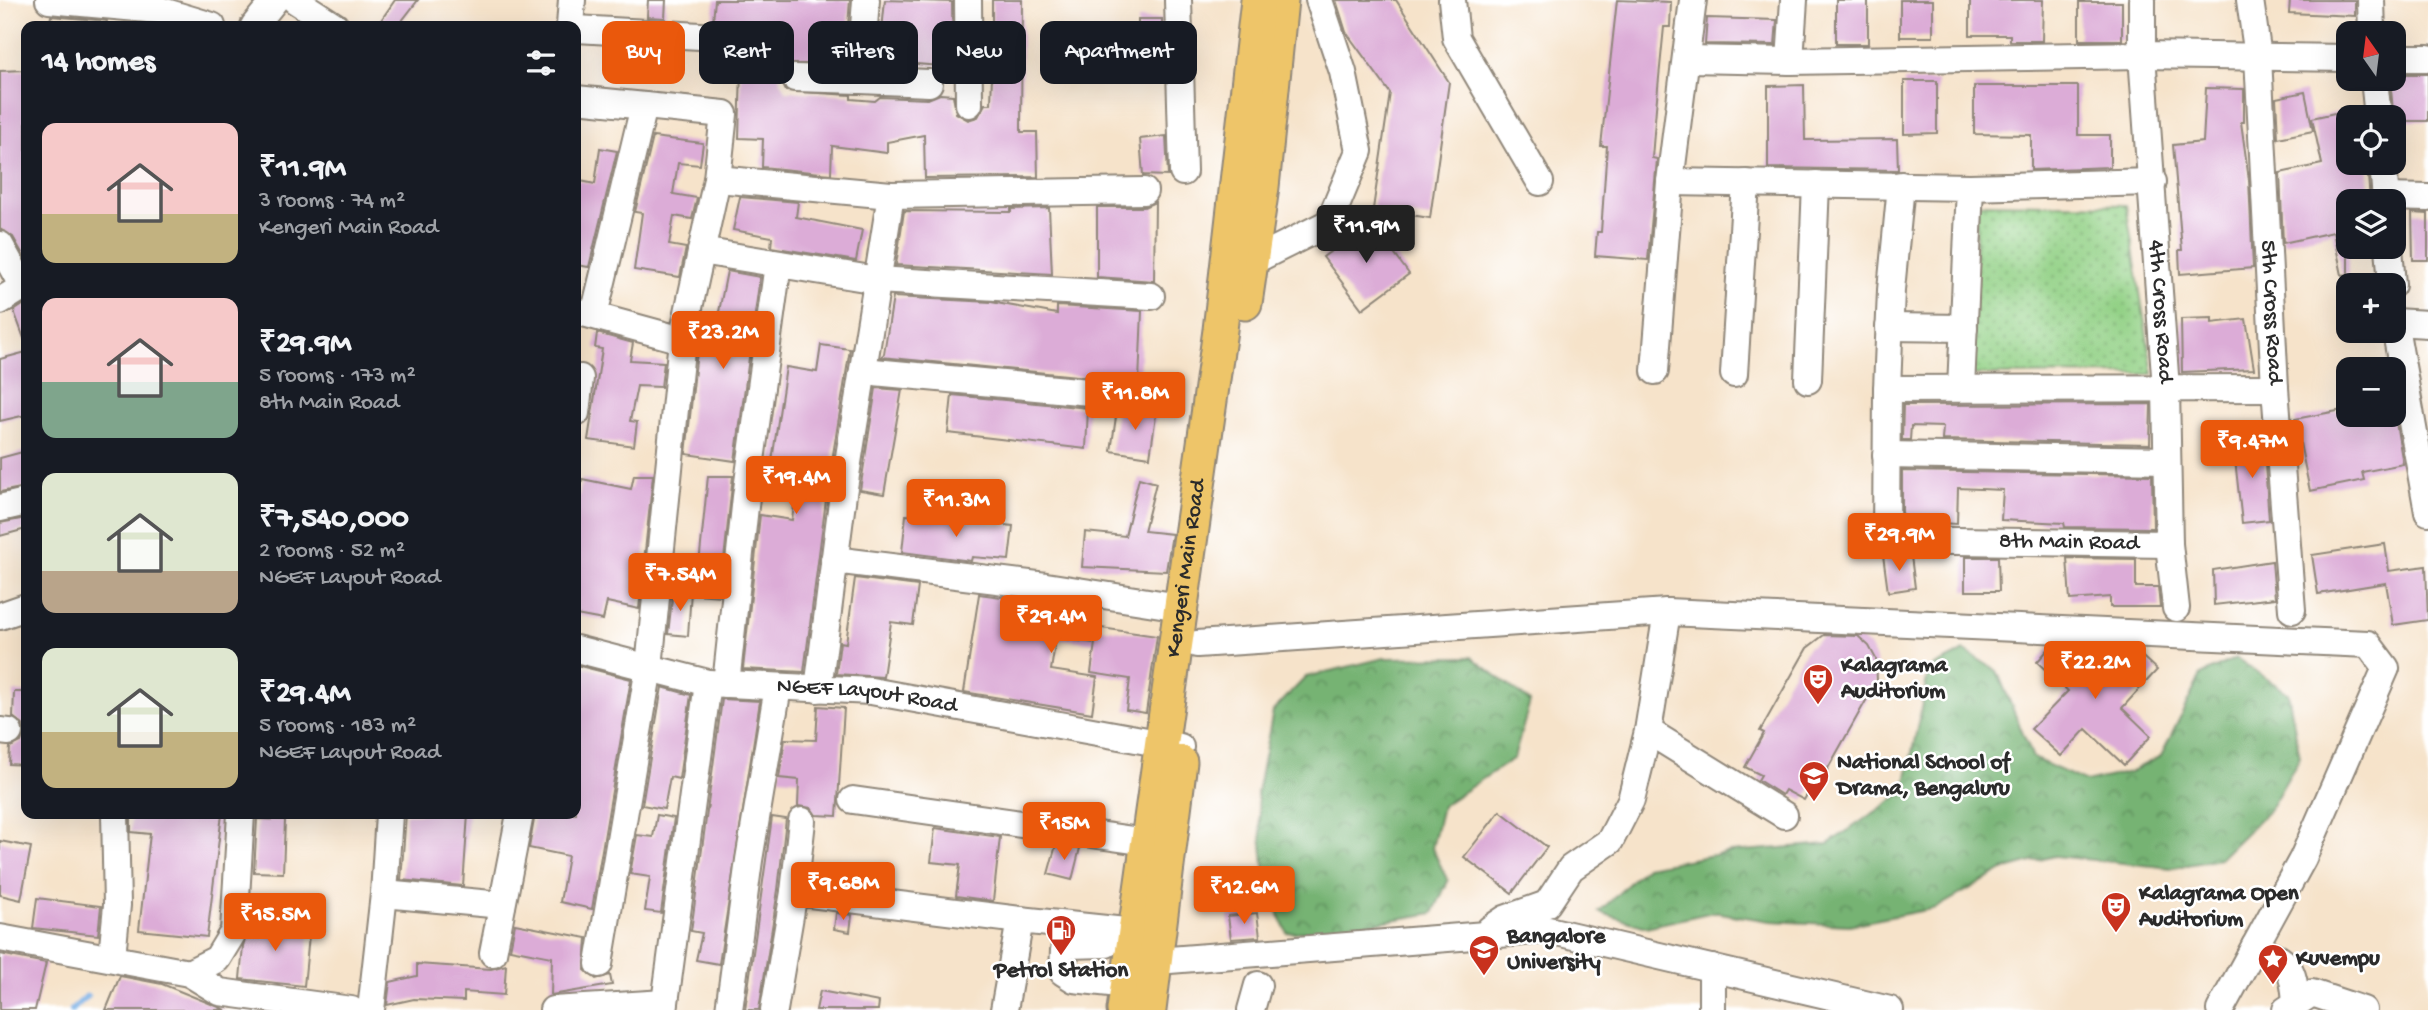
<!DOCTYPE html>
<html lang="en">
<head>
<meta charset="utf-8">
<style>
  body { margin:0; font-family:"Gochi Hand",sans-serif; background:#242831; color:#f1f3f6; height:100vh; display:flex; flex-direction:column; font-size:26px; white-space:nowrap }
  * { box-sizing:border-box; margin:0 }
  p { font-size:23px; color:#9ea1a6 }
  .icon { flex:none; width:38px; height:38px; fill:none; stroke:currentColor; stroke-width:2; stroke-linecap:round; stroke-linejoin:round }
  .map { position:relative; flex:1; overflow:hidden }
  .panel { position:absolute; left:21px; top:21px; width:560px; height:798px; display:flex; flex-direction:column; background:#171b24; border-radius:14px; box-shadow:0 7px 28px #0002 }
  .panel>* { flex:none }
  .hud { position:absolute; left:602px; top:21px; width:665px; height:63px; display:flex; gap:14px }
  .needle { width:46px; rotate:346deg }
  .fabs { position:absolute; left:2336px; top:21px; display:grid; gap:14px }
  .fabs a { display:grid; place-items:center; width:70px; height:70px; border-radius:14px; background:#171b24; box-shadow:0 7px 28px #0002; font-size:35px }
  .price { position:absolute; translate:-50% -60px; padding:0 16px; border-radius:7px; background:#ea580c; color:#fff; font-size:23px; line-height:46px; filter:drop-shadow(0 2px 4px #0008) }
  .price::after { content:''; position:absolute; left:50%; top:42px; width:21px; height:16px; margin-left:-10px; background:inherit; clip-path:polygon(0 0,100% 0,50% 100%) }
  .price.on { background:#222; color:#fff }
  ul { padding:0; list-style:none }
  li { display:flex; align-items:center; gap:21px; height:175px; padding:0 21px }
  li span { display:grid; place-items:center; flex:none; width:196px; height:140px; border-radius:14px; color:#555 }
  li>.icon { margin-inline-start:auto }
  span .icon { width:84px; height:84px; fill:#fffc; stroke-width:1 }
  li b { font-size:30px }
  h2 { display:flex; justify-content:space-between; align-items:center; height:84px; padding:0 21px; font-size:30px }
  .pill { padding:0 24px; border-radius:14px; background:#171b24; box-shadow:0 7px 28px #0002; font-size:24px; line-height:63px }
  .pill.on { background:#ea580c; color:#fff }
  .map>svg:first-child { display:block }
</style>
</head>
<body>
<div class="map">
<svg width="2428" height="1010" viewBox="0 0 2428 1010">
  <defs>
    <pattern id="forest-crowns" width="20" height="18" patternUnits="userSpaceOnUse" patternTransform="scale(1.75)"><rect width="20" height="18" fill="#76b373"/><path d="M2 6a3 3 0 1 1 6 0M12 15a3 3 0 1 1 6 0" fill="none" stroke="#61925f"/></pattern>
    <pattern id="park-dots" width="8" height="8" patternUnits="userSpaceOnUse" patternTransform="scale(1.75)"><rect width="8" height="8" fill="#93d186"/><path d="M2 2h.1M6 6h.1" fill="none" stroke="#78aa6e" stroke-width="1.8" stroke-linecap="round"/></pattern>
  </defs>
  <rect width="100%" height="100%" fill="#fff"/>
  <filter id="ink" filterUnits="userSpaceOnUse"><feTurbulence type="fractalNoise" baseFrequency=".0143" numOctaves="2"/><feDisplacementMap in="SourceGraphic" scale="14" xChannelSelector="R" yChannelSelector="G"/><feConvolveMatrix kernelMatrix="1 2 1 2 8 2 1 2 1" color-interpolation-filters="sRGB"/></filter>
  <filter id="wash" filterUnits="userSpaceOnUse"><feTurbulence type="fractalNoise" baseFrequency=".00686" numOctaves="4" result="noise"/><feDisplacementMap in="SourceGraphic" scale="28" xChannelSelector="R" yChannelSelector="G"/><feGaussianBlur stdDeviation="1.57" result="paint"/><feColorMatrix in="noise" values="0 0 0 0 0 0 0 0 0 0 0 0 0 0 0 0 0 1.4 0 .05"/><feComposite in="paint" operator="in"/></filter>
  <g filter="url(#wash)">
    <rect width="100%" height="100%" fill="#f6e3ca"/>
    <!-- forest -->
    <g fill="url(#forest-crowns)" stroke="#506f4f" stroke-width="2">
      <path d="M1965,651L1997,671L2033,758L2086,782L2130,772L2161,756L2201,675L2236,658L2288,693L2300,757L2270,809L2219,859L2172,868L2054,856L2003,870L1936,908L1849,925L1770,921L1713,912L1646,927L1599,912L1646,867L1731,852L1828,844L1904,792L1929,669Z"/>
      <path d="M1472,657L1530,702L1514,758L1442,806L1432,848L1448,881L1433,913L1345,928L1287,933L1266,885L1257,793L1273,711L1306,677L1384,658Z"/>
    </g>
    <!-- park -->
    <path fill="url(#park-dots)" stroke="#5f7e58" stroke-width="2" d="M1977,203L2126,205L2153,374L1972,375Z"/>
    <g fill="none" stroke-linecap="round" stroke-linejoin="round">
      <!-- stream -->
      <path stroke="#74ade4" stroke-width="6" d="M72,1010L87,996"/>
    </g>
    <g id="blocks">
      <!-- building -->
      <g fill="#dcacd7">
        <path d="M395,0H418L398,26H377Z"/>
        <path d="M648,0H666L665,18L647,17Z"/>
        <path d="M715,0H850L845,64H788L779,77L786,91L851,95V99L875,101L880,97L928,99L940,94L953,95L956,113L968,120L978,117L985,104H991L992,75L1004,73L992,71V0H1022L1021,132H1037L1038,177L925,178L924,135L887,142V153L832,146L831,174L762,167L763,139L739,138L741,69L711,68L712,52L726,51L734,39L727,24L713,21Z"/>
        <path d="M885,0L952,2L953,67L879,61Z"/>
        <path d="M1336,0H1396L1449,82L1430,218L1373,209L1390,93L1346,32Z"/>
        <path d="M1617,0L1671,2L1670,27H1664L1656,108L1652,158L1657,159L1648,260L1595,256L1597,232H1601L1607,146H1601Z"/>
        <rect x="1836" y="0" width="32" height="44"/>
        <rect x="1900" y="0" width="33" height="37"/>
        <path d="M1970,0H2043L2042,41H2010V35H1970Z"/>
        <path d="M2290,0H2355V16L2289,13Z"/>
        <rect x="2079" y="2" width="43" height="38"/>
        <path d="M51,16L107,21L106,26H49Z"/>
        <path d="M1707,18L1777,20L1775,45L1705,44Z"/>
        <rect x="1138" y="19" width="24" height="26"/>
        <path d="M606,46L641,48L640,65L605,64Z"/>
        <path d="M26,70V260L13,237L0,229V71Z"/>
        <path d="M2394,74H2428V121H2394L2390,79H2394Z"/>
        <path d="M1904,81H1937V133L1904,134Z"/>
        <path d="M1804,85L1805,140L1897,139L1898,170L1768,168V86Z"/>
        <path d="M1974,86H2078V135H2110V167L2031,170V135L1974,134Z"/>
        <path d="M2206,88L2244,89V122H2241L2249,180L2253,268L2180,274L2179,250H2182L2173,145L2203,142Z"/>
        <path d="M2305,92L2313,131L2278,138L2276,98Z"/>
        <path d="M2348,110V163H2367L2370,201H2348V274L2342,275L2333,232L2283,243L2280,173L2322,164L2312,118Z"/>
        <path d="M1166,136L1168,176L1143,175L1140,139Z"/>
        <path d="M653,137L703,143L700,165L678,163L673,194L697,198L692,219L674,216L669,245L686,248L680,277L634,270L642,213L635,212Z"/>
        <path d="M600,148L617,151L589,267L576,265V180L595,184Z"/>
        <path d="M740,197L798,202L796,217L862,230L856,261L771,247L772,237L733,230Z"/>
        <path d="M1155,202L1154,281L1097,277V207H1144Z"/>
        <path d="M1049,208L1052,274L896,265L904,211L1011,212V209Z"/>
        <path d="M2412,213L2428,214V260H2413Z"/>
        <path d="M1371,222L1409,274L1362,309L1323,257Z"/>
        <path d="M727,271L760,277L735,461L686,454L698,342L704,315L718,317Z"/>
        <path d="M893,297L991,302L1057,314V306L1142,311L1139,382L881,357L884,354Z"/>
        <path d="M26,303V341H25L14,311Z"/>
        <path d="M2212,318V323L2246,319L2254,369L2182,372L2181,319Z"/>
        <path d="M597,333L633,343L630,360L664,362L661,387L637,386L630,421L637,422L634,446L588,440L602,349L595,348Z"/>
        <path d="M821,345L850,349L827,492L804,672L743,669L760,515L792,520L797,485L769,481L786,367L817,372Z"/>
        <path d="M26,352V415L0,421V359Z"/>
        <path d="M876,388L902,390L884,494L860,490Z"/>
        <path d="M952,395L1088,408L1086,449L948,433Z"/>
        <path d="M2151,404L2150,444L1942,440L1943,427L1911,426L1910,440H1902L1903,405Z"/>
        <path d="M1144,406L1157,408L1150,457L1111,451L1117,410L1131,412Z"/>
        <path d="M2348,409V415H2394V411L2403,464L2362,472L2364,480L2310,491L2295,419Z"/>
        <path d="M2263,437L2269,520L2242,523L2233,441Z"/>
        <path d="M26,451V487L0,492V458Z"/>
        <path d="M1902,471L2152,475L2153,528L2065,527L2064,523L2001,520L2003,490L1958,488L1957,524L1907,521V525L1902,524Z"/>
        <path d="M634,475H653L639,609L607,602L603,620L576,615V511L582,479L631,489Z"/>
        <path d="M708,476H733L720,596L696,594Z"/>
        <path d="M1139,478L1156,483L1144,531L1172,534L1166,571L1082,567L1085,532L1125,536Z"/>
        <path d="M906,515L1013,526L1009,560L972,557L971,561L902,552Z"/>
        <path d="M26,518V529L0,536V523Z"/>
        <path d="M2385,544L2389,571L2426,566L2428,620L2393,625L2386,583L2318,594L2312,555Z"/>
        <path d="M1883,555L1911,556L1915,588L1888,592Z"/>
        <path d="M1965,557H1998L1999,591H1965Z"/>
        <path d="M2067,558L2136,559V587H2158L2160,607H2110V597L2070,600Z"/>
        <path d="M2272,561L2275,598L2214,605L2213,570Z"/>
        <path d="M855,578L918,586L913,625L891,622L883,677L836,674L840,642L846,643Z"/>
        <path d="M673,590L691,591L688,636L668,634Z"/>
        <path d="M979,594L1090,609L1087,626L1157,636L1146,713L1126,710L1130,679L1091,673L1095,643L1056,638L1051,670L1097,677L1092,713L964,692Z"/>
        <path d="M1824,635L1858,636L1869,646L1876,659L1877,681L1827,770L1823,767L1804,800L1785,790L1782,795L1758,780L1761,775L1745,767L1764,733L1760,731L1807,648Z"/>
        <path d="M2052,645L2073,646L2101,672L2123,649H2134L2157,670L2122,708L2151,736L2124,765L2086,729L2061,756L2031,729L2068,691L2037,662Z"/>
        <path d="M576,665L631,679L592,909L560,902L568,856L529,848L535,814H576Z"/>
        <path d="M662,687L691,695L679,779L670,777L664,809L642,805Z"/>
        <path d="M14,692H26V765L9,764L10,747L21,742L25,733L23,725L13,717Z"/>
        <path d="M722,699L760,701L719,964L696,960L702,933L691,931Z"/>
        <path d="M818,706L844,708L837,816L816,815L811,808L798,806L799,780L779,778L785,739L816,740Z"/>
        <path d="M1500,811L1547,847L1512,893L1464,857Z"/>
        <path d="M131,814H222L207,937L139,930L150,834L131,832Z"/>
        <path d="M406,814H468L463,886L401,880Z"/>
        <path d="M657,815L674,818L661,913L645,911L650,877L630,874L637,835L653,837Z"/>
        <path d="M772,817L786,819L778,890L759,1010H745Z"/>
        <path d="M257,819L285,820L283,873L254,872Z"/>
        <path d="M935,828L1000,837L993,901L956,896L960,865L931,862Z"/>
        <path d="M0,841L31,847L21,900L0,895Z"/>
        <path d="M1056,845L1080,848L1072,880L1048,874Z"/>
        <path d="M37,898L101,906L98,935L33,928Z"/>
        <path d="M836,913L852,915L850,932L834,929Z"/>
        <path d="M1257,913L1260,937L1231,939L1228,916Z"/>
        <path d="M250,921L310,926L304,986L240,979L243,946Z"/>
        <path d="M515,924L587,938L585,970L596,979L610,975L612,985L551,995L552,957L510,949Z"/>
        <path d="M0,954L46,963L35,1010H0Z"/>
        <path d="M417,964L491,969L506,965L504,995L464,992V1001L414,999L387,1005L390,982L417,976Z"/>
        <path d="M120,976L162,984L226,1010H106Z"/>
        <path d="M820,991L879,1002L878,1010H816Z"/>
      </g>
    </g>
  </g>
  <g filter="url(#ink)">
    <use href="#blocks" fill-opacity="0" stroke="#90877a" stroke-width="2"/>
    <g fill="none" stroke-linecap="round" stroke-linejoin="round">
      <!-- minor casing -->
      <g stroke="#90877a" stroke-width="30">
        <g id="minor">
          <path d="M49,0L159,10L212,26"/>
          <path d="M295,0L335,26"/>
          <path d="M968,0L969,104"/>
          <path d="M1178,0L1183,172"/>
          <path d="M1452,0L1456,38L1540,182"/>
          <path d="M2142,0V55L2348,58"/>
          <path id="s1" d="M2250,0L2258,57L2275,388L2292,610"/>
          <path d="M2371,0L2372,33"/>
          <path d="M254,26L275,0"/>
          <path d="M570,26L572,0"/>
          <path d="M576,29L718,37"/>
          <path d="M2394,58H2428"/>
          <path id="s2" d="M1687,59L1790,61L2142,55L2166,389L2169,544L2176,608"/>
          <path d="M1790,61L1794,0"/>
          <path d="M795,78L860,80L866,0"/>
          <path d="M2374,79L2378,117"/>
          <path d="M860,80L929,83"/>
          <path d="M576,99L724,114L717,179L682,340L576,311"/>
          <path d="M2383,163L2386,201"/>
          <path d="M717,179L891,195L1144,191"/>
          <path d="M1670,182L1970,187L2153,182"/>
          <path d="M2386,197L2428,198"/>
          <path d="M0,245L23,287"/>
          <path d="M2389,247L2392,285"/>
          <path d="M701,251L877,280L1151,296"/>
          <path d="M1251,262L1329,223L1359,151L1343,72L1319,0"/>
          <path d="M0,301L26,285"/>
          <path d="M594,315L644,106"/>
          <path d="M2394,321L2428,512"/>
          <path d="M2394,322L2428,324"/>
          <path d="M1889,327L1964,328"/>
          <path d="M863,371L1132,396"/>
          <path d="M1655,371L1670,182L1693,0"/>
          <path d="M1734,374L1746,183"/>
          <path d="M1808,380L1816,184"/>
          <path d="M1961,388L1970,187"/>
          <path d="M1887,389L1891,290L1901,185"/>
          <path d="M576,413L580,378"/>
          <path d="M1886,455L2167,460"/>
          <path d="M0,508L26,502"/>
          <path d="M2169,544L1886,540L1887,389L2275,388"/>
          <path d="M834,560L1046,586L1180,607"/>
          <path d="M0,616L26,607"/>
          <path d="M1197,644L1667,612L2368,644L2386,668L2303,858L2220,1010"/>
          <path id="s3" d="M576,649L708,683L871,691L1180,747"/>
          <path d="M726,684L746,497L778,264"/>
          <path d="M818,689L843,494L891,195"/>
          <path d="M0,731L9,732"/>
          <path d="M1648,731L1784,815"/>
          <path d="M853,800L1147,842"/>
          <path d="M794,892L802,821"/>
          <path d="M384,894L502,905"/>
          <path d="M1490,929L1505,919L1547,904L1571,868L1610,841L1631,800L1648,731L1667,612"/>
          <path d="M0,938L189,973L217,959L234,931L241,814"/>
          <path d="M1106,944L1068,945L1064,950L1063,972L1074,979L1128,985"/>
          <path d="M2255,946C2289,963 2293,964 2296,1002"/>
          <path d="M493,953L520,814"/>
          <path d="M112,957L117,905L115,814"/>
          <path d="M1157,961L1548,930L1890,1010"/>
          <path d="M599,964L649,667L682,340"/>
          <path d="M189,973L220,992L351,1010"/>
          <path d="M371,1010L384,894L389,814"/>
          <path d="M553,1010L665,1003"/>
          <path d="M664,1010L708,683"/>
          <path d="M729,1010L749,860L778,687"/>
          <path d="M774,1010L794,892L1020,920"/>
          <path d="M1004,1010L1020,920L1135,932"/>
          <path d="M1251,1010L1258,985"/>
          <path d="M1712,1010V968"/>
          <path d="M2286,1010L2312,993L2363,1010"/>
        </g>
      </g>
      <!-- major casing -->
      <g stroke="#90877a" stroke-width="37">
        <g id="major">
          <path d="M1245,303L1262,187L1281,0"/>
          <path id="s4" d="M1124,1010L1220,330L1258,0"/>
          <path d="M1149,1010L1180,762"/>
        </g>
      </g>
      <!-- minor -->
      <use href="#minor" stroke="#fff" stroke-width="26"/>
      <!-- major -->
      <use href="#major" stroke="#eec569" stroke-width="33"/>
    </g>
  </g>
  <!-- icons -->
  <defs>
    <g id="theatre-pin" transform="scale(1.575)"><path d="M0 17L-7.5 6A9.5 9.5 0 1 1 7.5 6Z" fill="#c8321e" stroke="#fff"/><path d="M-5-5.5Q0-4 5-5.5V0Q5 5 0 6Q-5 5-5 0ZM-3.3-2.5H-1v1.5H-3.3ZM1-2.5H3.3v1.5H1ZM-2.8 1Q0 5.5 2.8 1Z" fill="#fff"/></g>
    <g id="university-pin" transform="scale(1.575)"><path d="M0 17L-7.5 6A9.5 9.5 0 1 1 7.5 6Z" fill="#c8321e" stroke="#fff"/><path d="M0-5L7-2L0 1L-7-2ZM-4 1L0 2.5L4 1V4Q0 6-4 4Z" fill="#fff"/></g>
    <g id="fuel-pin" transform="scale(1.575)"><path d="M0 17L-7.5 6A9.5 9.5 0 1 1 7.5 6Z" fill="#c8321e" stroke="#fff"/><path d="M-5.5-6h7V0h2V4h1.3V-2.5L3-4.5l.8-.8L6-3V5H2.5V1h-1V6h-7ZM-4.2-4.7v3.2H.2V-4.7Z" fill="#fff"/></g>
    <g id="sight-pin" transform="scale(1.575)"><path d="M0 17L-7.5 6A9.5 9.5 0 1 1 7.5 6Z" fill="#c8321e" stroke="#fff"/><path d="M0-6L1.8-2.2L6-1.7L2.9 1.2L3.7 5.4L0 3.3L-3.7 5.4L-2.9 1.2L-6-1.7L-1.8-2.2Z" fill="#fff"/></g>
  </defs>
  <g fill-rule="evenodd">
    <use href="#theatre-pin" x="1818" y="679"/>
    <use href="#university-pin" x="1814" y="776"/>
    <use href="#theatre-pin" x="2116" y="907"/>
    <use href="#fuel-pin" x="1061" y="930"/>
    <use href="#university-pin" x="1484" y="950"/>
    <use href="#sight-pin" x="2273" y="959"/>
  </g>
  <g text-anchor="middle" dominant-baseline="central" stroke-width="5" stroke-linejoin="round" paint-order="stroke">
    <!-- street labels -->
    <g font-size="23" fill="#2b2b2b" stroke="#fff">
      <text stroke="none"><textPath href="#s2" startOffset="712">4th Cross Road</textPath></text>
      <text stroke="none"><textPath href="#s1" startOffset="313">5th Cross Road</textPath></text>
      <text transform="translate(2069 543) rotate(1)">8th Main Road</text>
      <text stroke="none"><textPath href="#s4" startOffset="446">Kengeri Main Road</textPath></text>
      <text stroke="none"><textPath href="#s3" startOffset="296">NGEF Layout Road</textPath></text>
    </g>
    <!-- poi labels -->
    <g font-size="23" font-weight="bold" fill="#2b2b2b" stroke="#fff" text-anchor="start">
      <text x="1841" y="666">Kalagrama<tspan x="1841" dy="26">Auditorium</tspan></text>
      <text x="1837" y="763">National School of<tspan x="1837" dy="26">Drama, Bengaluru</tspan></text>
      <text x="2139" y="894">Kalagrama Open<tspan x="2139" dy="26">Auditorium</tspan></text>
      <text x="1507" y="937">Bangalore<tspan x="1507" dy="26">University</tspan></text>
      <text x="2296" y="959">Kuvempu</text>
      <text x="1061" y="971" text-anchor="middle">Petrol Station</text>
    </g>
  </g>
</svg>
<div class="fabs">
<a><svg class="needle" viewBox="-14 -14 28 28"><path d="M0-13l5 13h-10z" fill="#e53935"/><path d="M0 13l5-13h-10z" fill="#9ea1a6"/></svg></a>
<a><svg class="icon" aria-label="locate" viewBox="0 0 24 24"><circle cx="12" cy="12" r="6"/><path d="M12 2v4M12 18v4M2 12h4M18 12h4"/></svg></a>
<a><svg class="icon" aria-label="layers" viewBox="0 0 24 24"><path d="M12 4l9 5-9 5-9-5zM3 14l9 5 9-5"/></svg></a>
<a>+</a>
<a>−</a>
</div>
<b class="price on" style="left:1366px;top:265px">₹11.9M</b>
<b class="price" style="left:723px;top:371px">₹23.2M</b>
<b class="price" style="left:1135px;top:432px">₹11.8M</b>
<b class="price" style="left:2252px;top:480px">₹9.47M</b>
<b class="price" style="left:796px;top:516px">₹19.4M</b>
<b class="price" style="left:956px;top:539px">₹11.3M</b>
<b class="price" style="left:1899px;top:573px">₹29.9M</b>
<b class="price" style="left:680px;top:613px">₹7.54M</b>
<b class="price" style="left:1051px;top:655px">₹29.4M</b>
<b class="price" style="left:2095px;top:701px">₹22.2M</b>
<b class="price" style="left:1064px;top:862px">₹15M</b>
<b class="price" style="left:843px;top:922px">₹9.68M</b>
<b class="price" style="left:1244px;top:926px">₹12.6M</b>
<b class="price" style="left:275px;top:953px">₹15.5M</b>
<div class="hud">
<a class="pill on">Buy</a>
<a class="pill">Rent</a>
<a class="pill">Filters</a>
<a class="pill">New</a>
<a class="pill">Apartment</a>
</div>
<section class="panel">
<h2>14 homes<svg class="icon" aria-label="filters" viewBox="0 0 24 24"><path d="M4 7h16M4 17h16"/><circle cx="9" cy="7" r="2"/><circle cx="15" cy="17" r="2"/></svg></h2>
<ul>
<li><span style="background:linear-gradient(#f6c9c9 65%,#c2b280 0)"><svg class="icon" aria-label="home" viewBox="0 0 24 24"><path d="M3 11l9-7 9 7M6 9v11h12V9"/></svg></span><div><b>₹11.9M</b><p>3 rooms · 74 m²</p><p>Kengeri Main Road</p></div></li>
<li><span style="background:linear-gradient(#f6c9c9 60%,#7fa58c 0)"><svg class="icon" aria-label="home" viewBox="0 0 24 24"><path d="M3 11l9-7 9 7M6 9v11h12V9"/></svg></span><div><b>₹29.9M</b><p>5 rooms · 173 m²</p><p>8th Main Road</p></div></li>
<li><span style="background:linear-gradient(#dfe7d0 70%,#b9a48a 0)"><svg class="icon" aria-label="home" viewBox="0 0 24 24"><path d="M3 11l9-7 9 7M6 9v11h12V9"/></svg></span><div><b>₹7,540,000</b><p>2 rooms · 52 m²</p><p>NGEF Layout Road</p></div></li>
<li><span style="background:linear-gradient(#dfe7d0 60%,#c2b280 0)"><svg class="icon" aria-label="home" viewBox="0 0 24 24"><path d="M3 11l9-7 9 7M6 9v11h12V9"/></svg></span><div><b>₹29.4M</b><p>5 rooms · 183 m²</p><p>NGEF Layout Road</p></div></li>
</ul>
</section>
</div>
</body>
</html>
